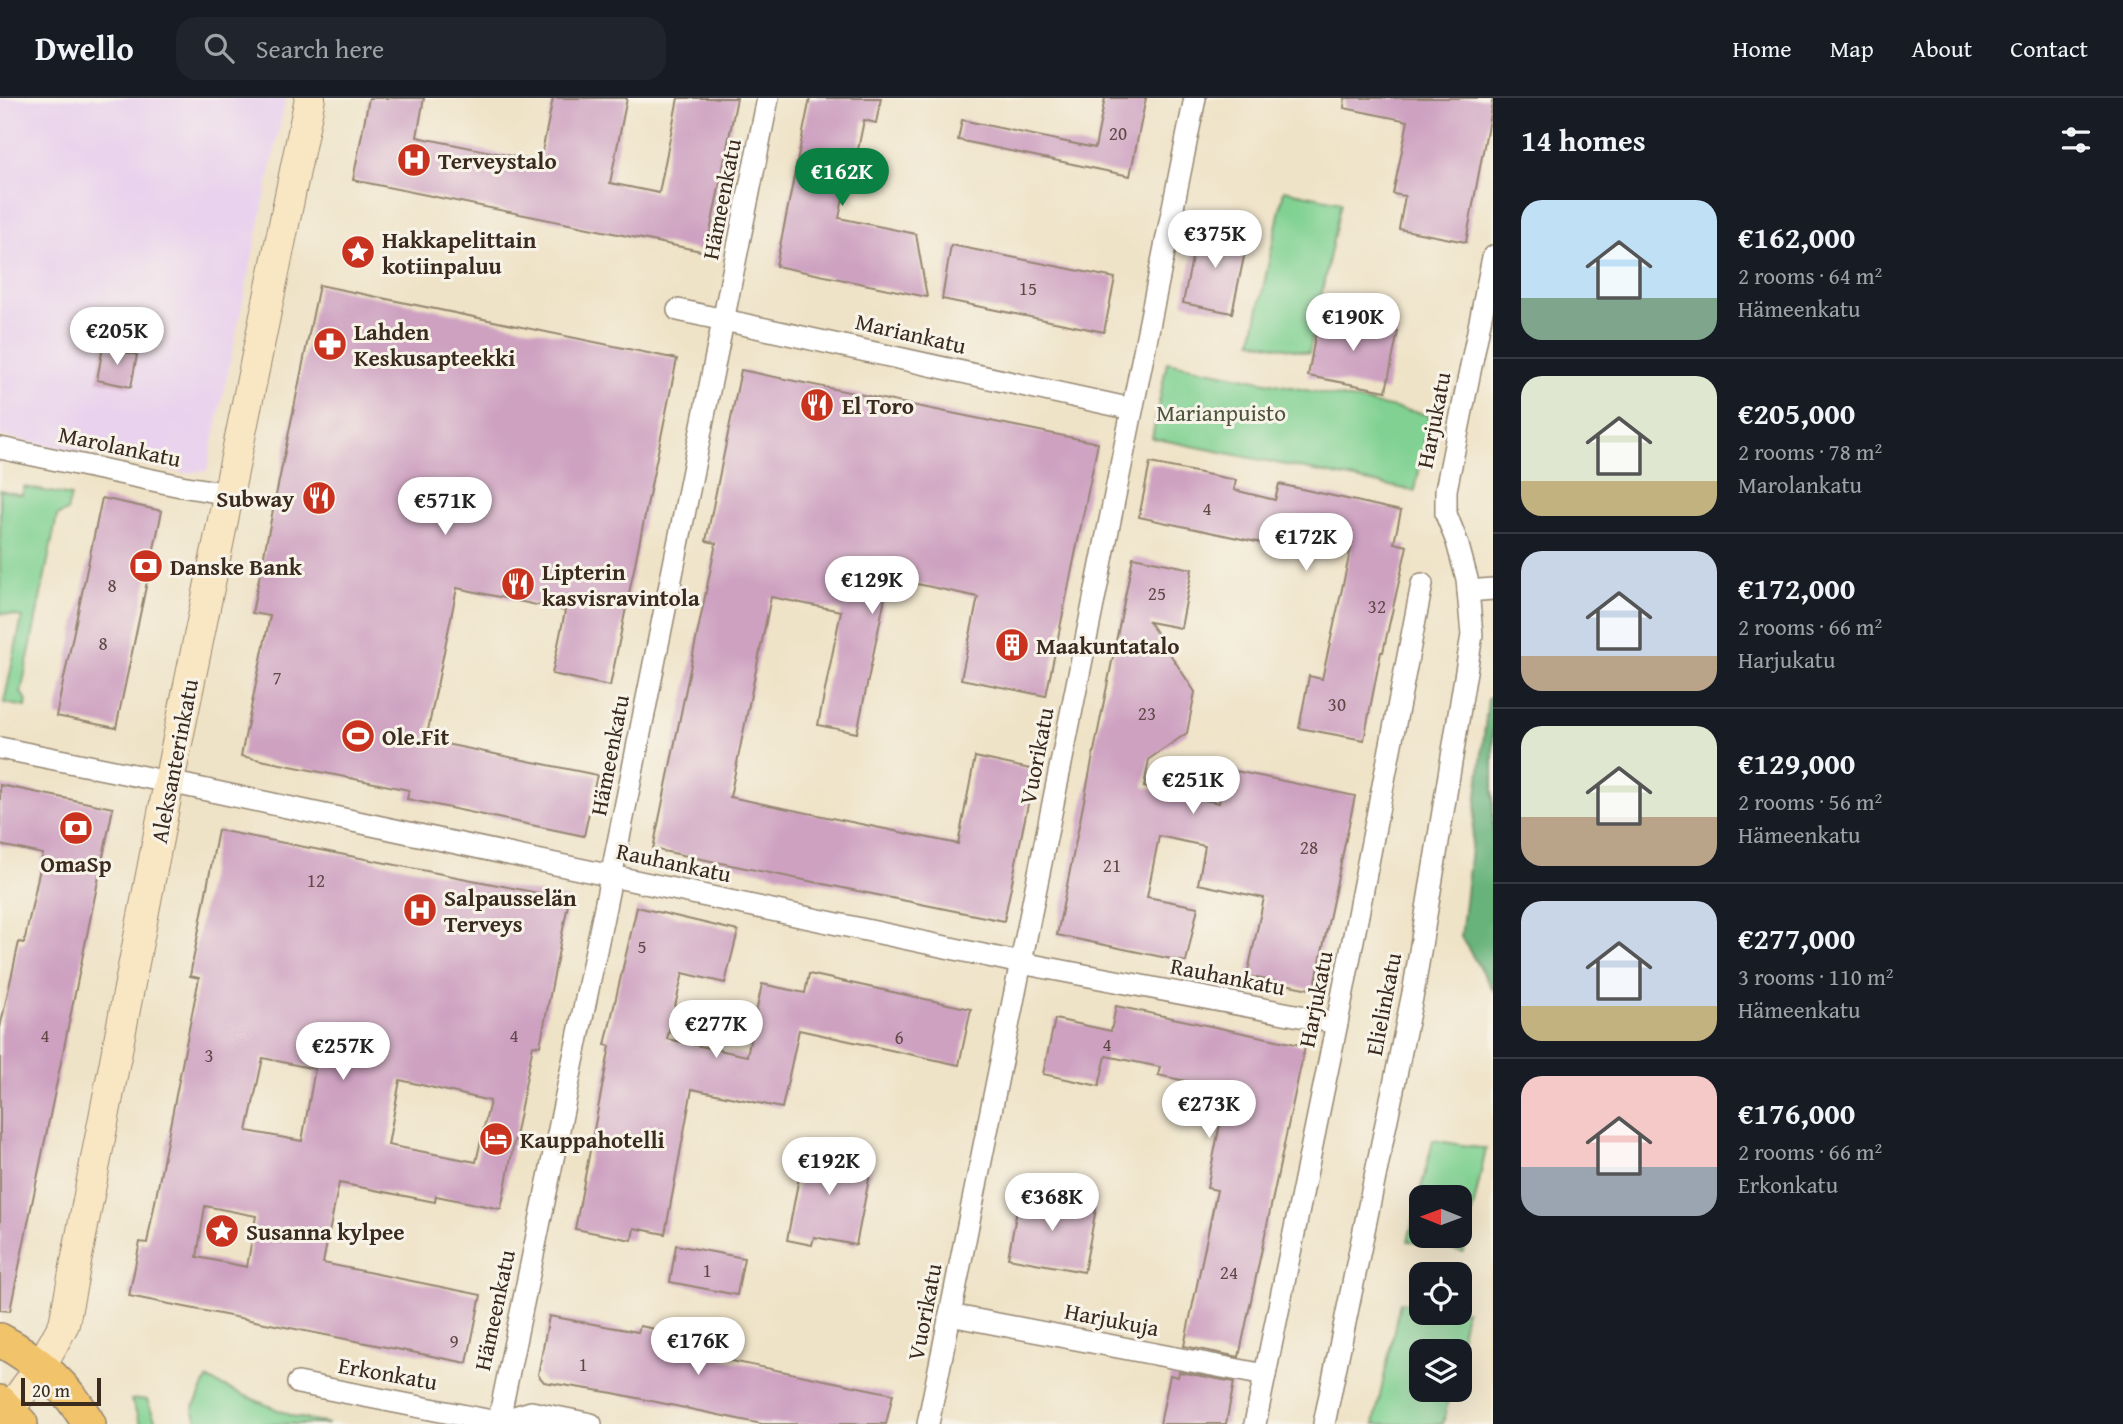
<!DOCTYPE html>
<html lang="en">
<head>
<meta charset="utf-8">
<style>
  body { margin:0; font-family:"Gentium Book Plus",serif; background:#20242c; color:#f1f3f6; height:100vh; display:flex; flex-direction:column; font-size:26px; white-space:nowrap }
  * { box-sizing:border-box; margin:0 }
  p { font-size:23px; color:#9ea1a6 }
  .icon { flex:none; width:38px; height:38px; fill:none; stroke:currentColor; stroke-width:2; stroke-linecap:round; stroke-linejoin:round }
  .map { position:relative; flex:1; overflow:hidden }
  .drawer { display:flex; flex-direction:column; background:#171b24; width:630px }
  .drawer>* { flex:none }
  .needle { width:46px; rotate:271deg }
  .fabs { position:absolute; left:1409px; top:1087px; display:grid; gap:14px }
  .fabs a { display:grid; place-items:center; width:63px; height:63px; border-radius:14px; background:#171b24; box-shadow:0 7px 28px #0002; font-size:35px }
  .scale { position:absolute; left:21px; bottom:18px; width:80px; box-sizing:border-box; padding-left:7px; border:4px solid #3b2a1e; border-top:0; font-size:19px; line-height:24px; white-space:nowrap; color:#3b2a1e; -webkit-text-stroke:5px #f7f3e8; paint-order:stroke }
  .price { position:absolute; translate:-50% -60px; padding:0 16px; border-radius:24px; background:#fff; color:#222; font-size:23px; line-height:46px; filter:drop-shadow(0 2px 4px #0008) }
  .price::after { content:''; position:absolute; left:50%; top:42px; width:21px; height:16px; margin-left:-10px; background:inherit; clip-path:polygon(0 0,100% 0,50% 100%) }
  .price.active { background:#0b8043; color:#fff }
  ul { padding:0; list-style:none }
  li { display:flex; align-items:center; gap:21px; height:175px; padding:0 28px }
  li+li { border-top:2px solid #363941 }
  li span { display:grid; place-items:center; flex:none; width:196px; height:140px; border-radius:21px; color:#555 }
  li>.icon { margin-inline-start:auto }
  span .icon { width:84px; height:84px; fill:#fffc; stroke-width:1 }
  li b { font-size:30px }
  h2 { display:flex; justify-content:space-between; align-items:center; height:84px; padding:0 28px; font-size:30px }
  header { display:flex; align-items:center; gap:42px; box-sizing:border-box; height:98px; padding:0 35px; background:#171b24; border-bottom:2px solid #363941 }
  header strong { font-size:33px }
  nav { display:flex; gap:38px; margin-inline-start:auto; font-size:24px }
  .search { width:490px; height:63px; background:#20242c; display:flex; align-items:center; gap:18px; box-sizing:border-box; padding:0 24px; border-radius:21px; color:#9ea1a6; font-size:26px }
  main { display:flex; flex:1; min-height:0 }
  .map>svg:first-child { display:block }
</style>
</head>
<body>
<header>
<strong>Dwello</strong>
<div class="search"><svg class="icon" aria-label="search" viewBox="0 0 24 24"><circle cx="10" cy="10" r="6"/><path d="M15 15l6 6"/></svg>Search here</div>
<nav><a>Home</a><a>Map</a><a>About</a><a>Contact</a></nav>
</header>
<main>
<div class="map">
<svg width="1493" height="1326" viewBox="0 0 1493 1326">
  <rect width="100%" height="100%" fill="#f7f3e8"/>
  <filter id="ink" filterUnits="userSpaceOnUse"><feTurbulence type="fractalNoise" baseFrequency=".0143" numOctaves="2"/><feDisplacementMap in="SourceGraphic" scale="14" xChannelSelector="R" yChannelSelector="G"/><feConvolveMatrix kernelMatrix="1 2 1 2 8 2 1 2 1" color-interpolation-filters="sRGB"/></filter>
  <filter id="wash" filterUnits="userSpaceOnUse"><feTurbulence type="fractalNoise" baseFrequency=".00686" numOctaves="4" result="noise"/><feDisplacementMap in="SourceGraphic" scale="28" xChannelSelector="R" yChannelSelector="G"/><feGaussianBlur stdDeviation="1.57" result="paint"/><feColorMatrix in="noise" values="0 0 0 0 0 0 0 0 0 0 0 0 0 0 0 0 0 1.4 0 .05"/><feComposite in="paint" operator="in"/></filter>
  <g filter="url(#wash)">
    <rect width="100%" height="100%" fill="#efe3c7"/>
    <!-- built -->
    <path fill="#e9d2ed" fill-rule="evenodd" d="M0,0H286L207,373L184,375L0,338ZM103,250L137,256L131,289L97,281Z"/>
    <!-- green -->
    <g fill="#80d192" stroke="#5e7e58" stroke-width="2" fill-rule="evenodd">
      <path d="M1284,92L1341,104L1309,255L1252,243Z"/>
      <path d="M1167,264L1430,317L1415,393L1152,340Z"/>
      <path d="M24,389L71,398L67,413L57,418L21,595L27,602L26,609L4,605L22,519L0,515V392L22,397Z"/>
      <path d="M1433,1042L1486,1051L1464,1154L1408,1143ZM1421,1099H1460V1138H1421Z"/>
      <path d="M1400,1204L1421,1207V1214L1466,1213L1458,1253H1421V1292H1450L1443,1326H1374Z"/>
      <path d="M207,1281L292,1318L329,1326H198L193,1311Z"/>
      <path d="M140,1301L147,1302L157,1326H141L131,1302Z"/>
    </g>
    <!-- forest -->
    <path fill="#68b37c" stroke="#526e4d" stroke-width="2" d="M1493,598V892L1461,839L1488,601Z"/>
    <g id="blocks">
      <!-- building -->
      <g fill="#cea1c1" fill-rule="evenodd">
        <path d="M369,0H424L417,39L540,64L553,0H627L610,85L659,95L678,0H737L706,154L353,82Z"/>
        <path d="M810,0H881L876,25L864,22L852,81H847L839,120L916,136L927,199L776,168Z"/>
        <path d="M1105,0H1146L1130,78L958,42L962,22L1095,50Z"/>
        <path d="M1345,0H1493L1466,144L1399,131L1405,98L1393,96L1408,23L1344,10Z"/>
        <path d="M1198,130L1248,140L1232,215L1183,205Z"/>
        <path d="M951,147L1115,180L1104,234L942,201Z"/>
        <path d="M319,187L677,261L610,588L552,576L565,513L457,490L426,642L597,677L584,738L407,701L409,692L241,658L270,518L252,515Z"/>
        <path d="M1319,217L1352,224L1362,221L1369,227L1398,233L1386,293L1308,278Z"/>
        <path d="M103,249L137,257L131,289L97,282Z"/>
        <path d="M741,272L1098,345L1046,598L961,581L978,499L889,480L857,635L818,627L841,513L771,499L730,699L958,746L975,659L1035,672L1004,823L653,751L716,445L706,443Z"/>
        <path d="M1150,365L1236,382L1234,392L1275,402L1279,386L1401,413L1394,445L1407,448L1383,554H1381L1364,642L1299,630L1309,578L1322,581L1351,450L1269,432L1266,446L1139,419Z"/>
        <path d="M102,400L162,413L116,630L56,618Z"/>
        <path d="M1133,459L1192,471L1181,530L1149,524L1195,594L1187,635L1149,661L1144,689L1219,705L1226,671L1355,698L1314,892L1247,878L1264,800L1198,786L1205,748L1159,738L1147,799L1198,809L1186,864L1057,837Z"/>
        <path d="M0,687L113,710L10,1213L0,1212V930L19,844L24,845L43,756L0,747Z"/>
        <path d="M218,732L569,801L540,948L533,947L501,1111L436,1098L435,1104L339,1085L323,1165L481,1197L467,1265L129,1198L140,1144L147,1145L199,880L190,878ZM263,960L315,971L302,1043L247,1033ZM400,982L490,1003L476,1064L388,1047ZM205,1108L256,1118L247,1169L197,1159Z"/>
        <path d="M637,809L738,833L725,885L683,875L667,941L747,958L762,886L805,895L809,876L971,911L959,967L799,932L782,1010L692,991L665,1136L634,1130L632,1142L575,1131L610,948L605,947Z"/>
        <path d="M1116,908L1305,948L1239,1259L1184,1248L1217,1092L1207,1090L1227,992L1158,977L1160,969L1106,958L1099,988L1043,976L1055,921L1111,933Z"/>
        <path d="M806,1043L832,1048L830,1057L872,1066L856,1147L814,1139L812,1147L787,1142Z"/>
        <path d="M1020,1096L1096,1111L1084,1174L1008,1160Z"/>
        <path d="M676,1147L744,1160L737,1197L670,1184Z"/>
        <path d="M549,1218L638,1234L640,1228L725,1245L722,1261L893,1296L886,1326H762L613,1295L544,1284L538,1277Z"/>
        <path d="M1179,1274L1234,1284L1226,1326H1160L1170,1277L1178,1279Z"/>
      </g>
    </g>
  </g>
  <g filter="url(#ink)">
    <use href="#blocks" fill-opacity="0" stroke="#958672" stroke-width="2"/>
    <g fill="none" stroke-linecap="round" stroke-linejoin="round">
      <!-- minor casing -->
      <g stroke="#958672" stroke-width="24">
        <g id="minor">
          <path d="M678,212L1132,311"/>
          <path d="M0,350L181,388L229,396"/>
          <path d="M1468,493L1493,491"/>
          <path d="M0,650L188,688L1021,865L1337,925"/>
          <path d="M950,1217L1265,1277"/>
          <path d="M298,1285L497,1324L531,1314L591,1326"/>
          <path d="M498,1326L605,809L768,0"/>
          <path d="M928,1326L1195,0"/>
          <path d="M1255,1326L1337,925L1422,486"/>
          <path d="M1324,1326L1414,890L1472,537L1467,481L1457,444L1446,416V392L1493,159"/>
        </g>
      </g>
      <!-- secondary casing -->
      <g stroke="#958672" stroke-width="32">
        <path id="secondary" d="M9,1312L41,1268L64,1226L169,684L310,0"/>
      </g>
      <!-- primary casing -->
      <g stroke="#958672" stroke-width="36">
        <g id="primary">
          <path d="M0,1242C38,1262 68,1289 89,1326"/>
          <path d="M0,1304L21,1326"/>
        </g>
      </g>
      <!-- minor -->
      <use href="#minor" stroke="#fff" stroke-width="21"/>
      <!-- secondary -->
      <use href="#secondary" stroke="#f9e7c3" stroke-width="30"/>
      <!-- primary -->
      <use href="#primary" stroke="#f1c36a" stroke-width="33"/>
    </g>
  </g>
  <!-- icons -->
  <defs>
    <g id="hospital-disc" transform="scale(1.75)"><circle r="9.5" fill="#c8321e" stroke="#f7f3e8"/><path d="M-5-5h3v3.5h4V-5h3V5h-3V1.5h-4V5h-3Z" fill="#fff"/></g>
    <g id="sight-disc" transform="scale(1.75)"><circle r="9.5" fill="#c8321e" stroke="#f7f3e8"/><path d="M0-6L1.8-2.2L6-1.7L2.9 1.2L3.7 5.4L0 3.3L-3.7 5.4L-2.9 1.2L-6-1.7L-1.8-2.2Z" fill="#fff"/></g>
    <g id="pharmacy-disc" transform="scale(1.75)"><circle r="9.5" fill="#c8321e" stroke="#f7f3e8"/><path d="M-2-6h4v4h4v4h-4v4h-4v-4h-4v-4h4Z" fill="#fff"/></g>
    <g id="restaurant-disc" transform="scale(1.75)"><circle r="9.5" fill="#c8321e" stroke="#f7f3e8"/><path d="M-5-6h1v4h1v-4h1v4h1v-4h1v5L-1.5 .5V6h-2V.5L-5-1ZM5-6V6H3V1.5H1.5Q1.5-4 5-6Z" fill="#fff"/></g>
    <g id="bank-disc" transform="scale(1.75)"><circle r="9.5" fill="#c8321e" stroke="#f7f3e8"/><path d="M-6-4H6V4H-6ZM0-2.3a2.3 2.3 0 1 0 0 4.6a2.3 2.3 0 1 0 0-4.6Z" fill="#fff"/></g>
    <g id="building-disc" transform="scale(1.75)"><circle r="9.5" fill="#c8321e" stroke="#f7f3e8"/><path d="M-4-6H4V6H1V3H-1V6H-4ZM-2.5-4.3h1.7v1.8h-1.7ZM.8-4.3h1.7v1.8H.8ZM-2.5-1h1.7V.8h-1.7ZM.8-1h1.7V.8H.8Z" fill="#fff"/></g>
    <g id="stadium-disc" transform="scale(1.75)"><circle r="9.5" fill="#c8321e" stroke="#f7f3e8"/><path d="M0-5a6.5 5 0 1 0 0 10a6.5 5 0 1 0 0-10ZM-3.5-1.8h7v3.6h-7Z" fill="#fff"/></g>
    <g id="hotel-disc" transform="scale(1.75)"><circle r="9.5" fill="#c8321e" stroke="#f7f3e8"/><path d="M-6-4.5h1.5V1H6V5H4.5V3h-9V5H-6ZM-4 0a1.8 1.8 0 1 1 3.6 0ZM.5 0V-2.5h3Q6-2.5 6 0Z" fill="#fff"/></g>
  </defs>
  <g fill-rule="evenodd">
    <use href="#hospital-disc" x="414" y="62"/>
    <use href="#sight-disc" x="358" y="154"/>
    <use href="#pharmacy-disc" x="330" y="246"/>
    <use href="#restaurant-disc" x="817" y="307"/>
    <use href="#restaurant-disc" x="319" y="400"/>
    <use href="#bank-disc" x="146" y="468"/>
    <use href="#restaurant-disc" x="518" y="486"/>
    <use href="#building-disc" x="1012" y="547"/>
    <use href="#stadium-disc" x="358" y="638"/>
    <use href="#bank-disc" x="76" y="730"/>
    <use href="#hospital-disc" x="420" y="812"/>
    <use href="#hotel-disc" x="496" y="1041"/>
    <use href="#sight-disc" x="222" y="1133"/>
  </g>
  <g text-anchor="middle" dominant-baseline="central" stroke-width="6" stroke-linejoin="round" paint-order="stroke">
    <!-- number labels -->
    <g font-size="19" fill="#604847">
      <text x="1118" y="35">20</text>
      <text x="1028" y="190">15</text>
      <text x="1207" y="410">4</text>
      <text x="112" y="487">8</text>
      <text x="1157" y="495">25</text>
      <text x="1377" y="508">32</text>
      <text x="103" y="545">8</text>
      <text x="277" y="579">7</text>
      <text x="1337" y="606">30</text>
      <text x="1147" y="615">23</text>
      <text x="1309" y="749">28</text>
      <text x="1112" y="767">21</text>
      <text x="316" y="782">12</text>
      <text x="642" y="848">5</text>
      <text x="45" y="937">4</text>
      <text x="514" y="937">4</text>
      <text x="899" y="939">6</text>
      <text x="1107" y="946">4</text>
      <text x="209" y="957">3</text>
      <text x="707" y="1172">1</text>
      <text x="1229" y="1174">24</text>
      <text x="454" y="1243">9</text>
      <text x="583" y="1266">1</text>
    </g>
    <!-- poi labels -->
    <g font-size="23" font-weight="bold" fill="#3b2a1e" stroke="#f7f3e8" text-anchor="start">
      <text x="438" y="62">Terveystalo</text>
      <text x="382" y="141">Hakkapelittain<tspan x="382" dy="26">kotiinpaluu</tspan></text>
      <text x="354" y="233">Lahden<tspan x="354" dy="26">Keskusapteekki</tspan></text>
      <text x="842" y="307">El Toro</text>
      <text x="294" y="400" text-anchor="end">Subway</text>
      <text x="170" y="468">Danske Bank</text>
      <text x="542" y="473">Lipterin<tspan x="542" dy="26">kasvisravintola</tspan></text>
      <text x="1036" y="547">Maakuntatalo</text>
      <text x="382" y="638">Ole.Fit</text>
      <text x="76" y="765" text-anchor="middle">OmaSp</text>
      <text x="444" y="799">Salpausselän<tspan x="444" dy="26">Terveys</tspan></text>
      <text x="520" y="1041">Kauppahotelli</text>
      <text x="246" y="1133">Susanna kylpee</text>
    </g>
    <!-- street labels -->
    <g font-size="23" fill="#3b2a1e" stroke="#f7f3e8">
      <text transform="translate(721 101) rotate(-79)">Hämeenkatu</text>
      <text transform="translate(911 235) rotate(13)">Mariankatu</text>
      <text transform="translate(1433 322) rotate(-79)">Harjukatu</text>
      <text transform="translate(120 348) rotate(12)">Marolankatu</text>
      <text transform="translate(609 657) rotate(-79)">Hämeenkatu</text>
      <text transform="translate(1036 658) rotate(-79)">Vuorikatu</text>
      <text transform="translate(174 663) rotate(-79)">Aleksanterinkatu</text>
      <text transform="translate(674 764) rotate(12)">Rauhankatu</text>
      <text transform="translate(1228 878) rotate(11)">Rauhankatu</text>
      <text transform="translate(1315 901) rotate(-79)">Harjukatu</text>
      <text transform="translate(1383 906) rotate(-79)">Elielinkatu</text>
      <text transform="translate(494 1212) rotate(-78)">Hämeenkatu</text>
      <text transform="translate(924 1214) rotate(-79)">Vuorikatu</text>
      <text transform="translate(1112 1221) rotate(11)">Harjukuja</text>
      <text transform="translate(388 1275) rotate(10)">Erkonkatu</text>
    </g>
    <!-- park labels -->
    <g font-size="23" fill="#4c543b" stroke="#f7f3e8">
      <text x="1221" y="314">Marianpuisto</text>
    </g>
  </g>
</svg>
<div class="fabs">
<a><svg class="needle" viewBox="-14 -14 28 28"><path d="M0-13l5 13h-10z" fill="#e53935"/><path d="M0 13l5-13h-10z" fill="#9ea1a6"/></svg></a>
<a><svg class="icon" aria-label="locate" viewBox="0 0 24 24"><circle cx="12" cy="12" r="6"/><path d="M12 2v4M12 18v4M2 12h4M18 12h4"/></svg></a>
<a><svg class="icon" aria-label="layers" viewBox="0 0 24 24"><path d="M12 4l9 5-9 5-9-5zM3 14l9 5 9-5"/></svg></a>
</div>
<div class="scale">20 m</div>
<b class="price active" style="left:842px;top:110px">€162K</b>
<b class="price" style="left:1215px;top:172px">€375K</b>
<b class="price" style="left:1353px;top:255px">€190K</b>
<b class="price" style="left:117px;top:269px">€205K</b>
<b class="price" style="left:445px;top:439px">€571K</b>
<b class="price" style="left:1306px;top:475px">€172K</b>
<b class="price" style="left:872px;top:518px">€129K</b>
<b class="price" style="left:1193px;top:718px">€251K</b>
<b class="price" style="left:716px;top:962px">€277K</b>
<b class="price" style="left:343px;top:984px">€257K</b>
<b class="price" style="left:1209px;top:1042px">€273K</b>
<b class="price" style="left:829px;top:1099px">€192K</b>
<b class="price" style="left:1052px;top:1135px">€368K</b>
<b class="price" style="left:698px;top:1279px">€176K</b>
</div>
<section class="drawer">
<h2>14 homes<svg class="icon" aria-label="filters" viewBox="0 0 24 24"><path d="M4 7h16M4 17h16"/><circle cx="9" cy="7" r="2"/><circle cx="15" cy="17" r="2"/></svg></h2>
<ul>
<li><span style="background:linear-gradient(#bfe0f5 70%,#7fa58c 0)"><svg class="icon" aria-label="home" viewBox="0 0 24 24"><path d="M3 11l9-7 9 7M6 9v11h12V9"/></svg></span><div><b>€162,000</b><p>2 rooms · 64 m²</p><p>Hämeenkatu</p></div></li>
<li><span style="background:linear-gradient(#dfe7d0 75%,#c2b280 0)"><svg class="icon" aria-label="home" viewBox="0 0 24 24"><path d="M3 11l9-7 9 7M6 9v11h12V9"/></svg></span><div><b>€205,000</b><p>2 rooms · 78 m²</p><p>Marolankatu</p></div></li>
<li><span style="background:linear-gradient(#c9d6e8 75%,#b9a48a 0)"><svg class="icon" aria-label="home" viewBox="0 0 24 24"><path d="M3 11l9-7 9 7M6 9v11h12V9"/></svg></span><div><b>€172,000</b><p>2 rooms · 66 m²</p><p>Harjukatu</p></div></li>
<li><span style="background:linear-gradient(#dfe7d0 65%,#b9a48a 0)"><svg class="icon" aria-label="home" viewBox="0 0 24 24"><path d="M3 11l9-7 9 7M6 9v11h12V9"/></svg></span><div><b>€129,000</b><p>2 rooms · 56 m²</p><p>Hämeenkatu</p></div></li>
<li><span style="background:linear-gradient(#c9d6e8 75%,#c2b280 0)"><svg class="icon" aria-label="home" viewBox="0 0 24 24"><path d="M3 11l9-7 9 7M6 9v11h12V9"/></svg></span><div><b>€277,000</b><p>3 rooms · 110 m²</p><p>Hämeenkatu</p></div></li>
<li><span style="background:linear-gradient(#f6c9c9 65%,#9aa5b1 0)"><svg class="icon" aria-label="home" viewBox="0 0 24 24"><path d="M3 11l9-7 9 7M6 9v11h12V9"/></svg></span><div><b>€176,000</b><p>2 rooms · 66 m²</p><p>Erkonkatu</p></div></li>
</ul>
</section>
</main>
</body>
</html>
